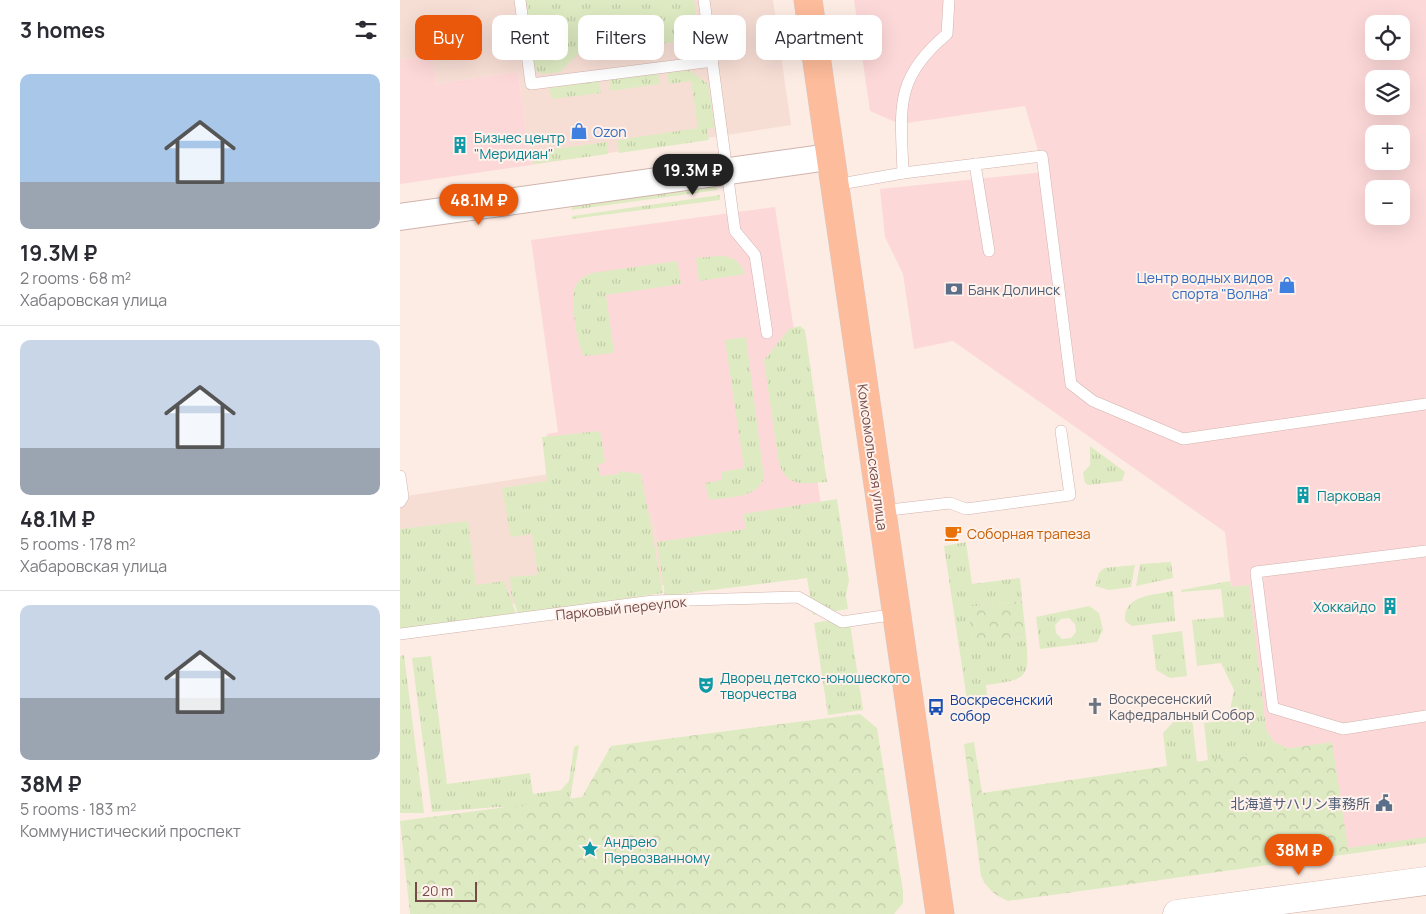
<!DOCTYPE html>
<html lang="en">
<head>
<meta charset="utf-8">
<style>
  body { margin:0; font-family:Manrope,"Noto Sans SC","Noto Sans JP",sans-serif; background:#f2f2f3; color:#2b2b33; height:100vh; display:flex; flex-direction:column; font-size:19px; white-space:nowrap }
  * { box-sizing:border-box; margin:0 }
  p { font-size:16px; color:#7c7c81 }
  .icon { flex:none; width:28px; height:28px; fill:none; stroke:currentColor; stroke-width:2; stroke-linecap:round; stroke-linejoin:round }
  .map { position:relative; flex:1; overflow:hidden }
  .sheet { display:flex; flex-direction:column; background:#fff; width:400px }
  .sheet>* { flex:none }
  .top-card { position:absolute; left:15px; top:15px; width:475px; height:45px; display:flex; gap:10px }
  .buttons { position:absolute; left:965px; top:15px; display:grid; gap:10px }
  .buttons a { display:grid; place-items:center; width:45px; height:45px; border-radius:10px; background:#fff; box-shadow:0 5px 20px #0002; font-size:25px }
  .scale { position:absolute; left:15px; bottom:12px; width:62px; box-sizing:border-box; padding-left:5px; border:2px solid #764c49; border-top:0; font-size:14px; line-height:18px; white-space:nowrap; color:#764c49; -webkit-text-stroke:4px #fff1eb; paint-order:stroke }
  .price { position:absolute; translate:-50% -42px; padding:0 11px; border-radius:18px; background:#ea580c; color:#fff; font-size:16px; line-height:32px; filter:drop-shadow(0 1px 2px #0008) }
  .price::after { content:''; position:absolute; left:50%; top:30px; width:15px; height:11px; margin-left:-8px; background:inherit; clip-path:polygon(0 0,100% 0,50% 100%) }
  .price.current { background:#222; color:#fff }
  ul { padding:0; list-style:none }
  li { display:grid; align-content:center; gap:10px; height:265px; padding:0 20px }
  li+li { border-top:1px solid #e1e1e2 }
  li span { display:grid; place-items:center; height:155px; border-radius:10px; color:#555 }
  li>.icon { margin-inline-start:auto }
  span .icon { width:90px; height:90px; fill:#fffc; stroke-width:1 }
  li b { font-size:21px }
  h2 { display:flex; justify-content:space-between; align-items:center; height:60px; padding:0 20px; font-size:21px }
  .chip { padding:0 18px; border-radius:10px; background:#fff; box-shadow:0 5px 20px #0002; font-size:18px; line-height:45px }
  .chip.current { background:#ea580c; color:#fff }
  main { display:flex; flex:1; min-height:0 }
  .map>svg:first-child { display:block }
</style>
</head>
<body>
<main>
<section class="sheet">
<h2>3 homes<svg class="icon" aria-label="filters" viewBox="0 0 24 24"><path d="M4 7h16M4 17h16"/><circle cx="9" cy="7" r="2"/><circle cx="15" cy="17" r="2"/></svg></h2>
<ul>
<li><span style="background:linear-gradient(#a9c7e8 70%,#9aa5b1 0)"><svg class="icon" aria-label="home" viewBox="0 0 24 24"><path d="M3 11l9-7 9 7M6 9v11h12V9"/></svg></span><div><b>19.3M ₽</b><p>2 rooms · 68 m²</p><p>Хабаровская улица</p></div></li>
<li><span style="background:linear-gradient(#c9d6e8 70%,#9aa5b1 0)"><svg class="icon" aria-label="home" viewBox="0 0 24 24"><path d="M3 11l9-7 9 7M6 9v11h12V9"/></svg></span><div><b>48.1M ₽</b><p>5 rooms · 178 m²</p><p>Хабаровская улица</p></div></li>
<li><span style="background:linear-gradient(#c9d6e8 60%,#9aa5b1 0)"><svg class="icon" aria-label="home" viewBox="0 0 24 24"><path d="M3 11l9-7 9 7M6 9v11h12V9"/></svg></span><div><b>38M ₽</b><p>5 rooms · 183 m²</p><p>Коммунистический проспект</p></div></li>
</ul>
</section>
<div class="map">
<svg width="1026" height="914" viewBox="0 0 1026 914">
  <defs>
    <pattern id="grass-tufts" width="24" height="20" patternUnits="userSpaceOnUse" patternTransform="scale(1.25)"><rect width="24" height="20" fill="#deebc2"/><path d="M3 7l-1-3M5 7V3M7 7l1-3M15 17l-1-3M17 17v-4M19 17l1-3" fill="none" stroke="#c2cba8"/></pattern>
    <pattern id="forest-crowns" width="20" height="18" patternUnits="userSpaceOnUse" patternTransform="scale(1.25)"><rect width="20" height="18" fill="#deebc2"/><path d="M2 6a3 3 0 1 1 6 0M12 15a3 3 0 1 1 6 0" fill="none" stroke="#c2cba8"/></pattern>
  </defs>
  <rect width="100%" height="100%" fill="#fdece4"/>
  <!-- residential -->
  <g fill="#f7ded5">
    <path d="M0,0H373L391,125L131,165L118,72L36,84L32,55L0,60Z"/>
    <path d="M149,474L191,520L252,511L266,585L0,618V497Z"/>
  </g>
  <!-- commercial -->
  <g fill="#fdd8d8" fill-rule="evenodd">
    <path d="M454,0H1026V843L729,883L715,774L850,755L825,532L553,341L514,349L503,274L485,237L480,189L644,172L625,106L500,124L470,111ZM974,24H1001V51H974ZM974,79H1001V106H974ZM974,134H1001V161H974ZM974,189H1001V216H974Z"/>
    <path d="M32,55L36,84L118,72L131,165L0,184V60Z"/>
    <path d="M375,207L430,563L266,585L252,512L191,520L149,474L147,434L158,432L131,240Z"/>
  </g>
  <!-- grass -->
  <g fill="url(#grass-tufts)" fill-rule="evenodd">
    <path d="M125,0H294L299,39L178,54L160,72L142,74L135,70Z"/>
    <path d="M289,70L308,84L315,128L307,129L309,140L219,153L217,140L298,128L291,81L269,84L267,73Z"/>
    <path d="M258,74L260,84L210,91L209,80Z"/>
    <path d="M199,81L201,93L151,99L150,88Z"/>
    <path d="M207,142L208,154L134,164L132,152Z"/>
    <path d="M314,186L318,190L171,210L173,206Z"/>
    <path d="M320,195V200L172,219V216Z"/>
    <path d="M319,256C332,256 340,261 345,274L299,281L296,258Z"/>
    <path d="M277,261L281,284L206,295L214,353L184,356C177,346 170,299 175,287C178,280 185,275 192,273Z"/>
    <path d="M400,326L405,330L427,482C401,483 385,489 378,458L364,360L389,329Z"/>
    <path d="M346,337L364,478C356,499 328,497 309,500L305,483L322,480L321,472L344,468L325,340Z"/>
    <path d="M200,431L205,462L198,465L200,476L219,474V471L241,474L263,593L118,614L111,593L110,577L138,575L132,534L111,537L102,488L147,481L142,437Z"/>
    <path d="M690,446L725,472L722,481L689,485L685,483L683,473L690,465Z"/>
    <path d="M437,499L449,580L446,595L448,609L413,615L407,578L265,596L257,542L346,529L343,514Z"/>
    <path d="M68,521L76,585L104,581L116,613L28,625L0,632V529Z"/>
    <path d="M566,542L572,584L620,578L622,601L569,607L572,642L626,637C630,680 627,679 586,685L588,704L568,707L544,546Z"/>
    <path d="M771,562L773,578L736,586L740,564Z"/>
    <path d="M735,565L731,587L709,590L695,586L699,573L704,568Z"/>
    <path d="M830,581L831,587L849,585L866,729L874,742L890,749L808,761L804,723L828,720L834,690L821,663L797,666L792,620L824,617L821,589L781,592V590Z"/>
    <path d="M773,591L775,621L732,626L725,621C722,595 754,595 773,591Z"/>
    <path d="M689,606L699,613L703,630L697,642L640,649L636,617ZM669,618L675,624L676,632L671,638L662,639L656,633L655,625L661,619Z"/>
    <path d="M449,617L463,710L428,715L414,623Z"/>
    <path d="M782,631L787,676L770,678L756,670L752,635Z"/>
    <path d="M4,655L24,813H0V656Z"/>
    <path d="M31,656L47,784L130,773L133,794L161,790L169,781L174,747L179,745L169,805L133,811L98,807L32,812L12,658Z"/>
    <path d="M792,718L797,762L767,767L763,733L775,720Z"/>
    <path d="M1026,837V843L949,854L948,848Z"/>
  </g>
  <!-- forest -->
  <g fill="url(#forest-crowns)">
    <path d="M622,601L626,637L572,643L568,607Z"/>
    <path d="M460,714L477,728L503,891V903L494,914H10L0,821L182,797L211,746Z"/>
    <path d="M574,742L582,793L932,742L949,854L608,901C595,895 587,889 581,876L564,744Z"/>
  </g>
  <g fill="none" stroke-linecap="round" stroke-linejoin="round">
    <!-- service casing -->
    <g stroke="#d1b3ad" stroke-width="12">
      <g id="service">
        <path d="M120,0L131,84L313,61"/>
        <path d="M304,0L335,231L355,255L367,333"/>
        <path d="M575,164L589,251"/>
        <path d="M503,173C501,109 493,79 547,34L549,0"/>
        <path d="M435,185L503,173L642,156L671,384L693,401L783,439L1026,404"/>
        <path d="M0,476L3,497L0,502"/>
        <path d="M481,511L550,503L566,509L670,495L661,431"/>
        <path d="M1026,551L856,572L873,708L943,729L1026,716"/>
        <path d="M0,634L253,601L398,597L442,622L497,614"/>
      </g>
    </g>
    <!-- tertiary casing -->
    <g stroke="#d1b3ad" stroke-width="28">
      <path id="tertiary" d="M0,217L429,157"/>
    </g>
    <!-- secondary casing -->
    <g stroke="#d7b3ac" stroke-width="29">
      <path id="secondary" d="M777,914L1026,881"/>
    </g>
    <!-- primary casing -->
    <g stroke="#d6c9c8" stroke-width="29">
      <path id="primary" d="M408,0L540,914"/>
    </g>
    <!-- service -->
    <use href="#service" stroke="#fff" stroke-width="11"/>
    <!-- tertiary -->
    <use href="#tertiary" stroke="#fff" stroke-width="26"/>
    <!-- secondary -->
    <use href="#secondary" stroke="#fff" stroke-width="28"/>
    <!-- primary -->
    <use href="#primary" stroke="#fdbc9b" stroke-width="28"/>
  </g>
  <!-- icons -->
  <defs>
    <g id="shop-bare" transform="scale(1.35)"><path d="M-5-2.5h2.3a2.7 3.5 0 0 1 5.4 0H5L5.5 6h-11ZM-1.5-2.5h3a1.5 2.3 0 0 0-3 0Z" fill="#3f7fe0" stroke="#fff1eb" stroke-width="2.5" paint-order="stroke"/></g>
    <g id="building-bare" transform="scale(1.35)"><path d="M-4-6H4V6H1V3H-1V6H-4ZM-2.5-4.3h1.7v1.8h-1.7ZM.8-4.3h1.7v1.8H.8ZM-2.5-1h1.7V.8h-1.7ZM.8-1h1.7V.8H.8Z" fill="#0f9aa8" stroke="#fff1eb" stroke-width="2.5" paint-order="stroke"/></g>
    <g id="bank-bare" transform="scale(1.35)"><path d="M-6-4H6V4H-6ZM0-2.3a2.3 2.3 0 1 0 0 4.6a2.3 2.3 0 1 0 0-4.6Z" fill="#5c6f8a" stroke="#fff1eb" stroke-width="2.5" paint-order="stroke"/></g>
    <g id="cafe-bare" transform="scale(1.35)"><path d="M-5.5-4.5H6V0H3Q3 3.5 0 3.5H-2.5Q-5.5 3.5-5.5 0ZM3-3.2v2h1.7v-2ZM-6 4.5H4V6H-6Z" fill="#e8710a" stroke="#fff1eb" stroke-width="2.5" paint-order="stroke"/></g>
    <g id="theatre-bare" transform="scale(1.35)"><path d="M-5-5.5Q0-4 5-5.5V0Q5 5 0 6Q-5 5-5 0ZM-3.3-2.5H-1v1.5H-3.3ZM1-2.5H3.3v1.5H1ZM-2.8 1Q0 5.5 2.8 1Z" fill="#0f9aa8" stroke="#fff1eb" stroke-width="2.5" paint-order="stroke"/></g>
    <g id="church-bare" transform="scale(1.35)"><path d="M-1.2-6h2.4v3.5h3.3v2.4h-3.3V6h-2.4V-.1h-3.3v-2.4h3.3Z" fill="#6b7280" stroke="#fff1eb" stroke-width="2.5" paint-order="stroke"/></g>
    <g id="bus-bare" transform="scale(1.35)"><path d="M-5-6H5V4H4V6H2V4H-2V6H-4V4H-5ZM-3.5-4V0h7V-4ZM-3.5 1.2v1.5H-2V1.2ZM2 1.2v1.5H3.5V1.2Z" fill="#1a4fb4" stroke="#fff1eb" stroke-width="2.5" paint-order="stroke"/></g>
    <g id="civic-bare" transform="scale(1.35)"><path d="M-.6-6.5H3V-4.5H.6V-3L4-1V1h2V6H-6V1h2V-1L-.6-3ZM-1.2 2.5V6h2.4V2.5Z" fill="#5c6f8a" stroke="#fff1eb" stroke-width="2.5" paint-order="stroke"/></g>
    <g id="sight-bare" transform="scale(1.35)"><path d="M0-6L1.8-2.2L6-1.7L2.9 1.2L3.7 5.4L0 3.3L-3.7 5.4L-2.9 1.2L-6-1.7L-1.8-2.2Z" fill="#0f9aa8" stroke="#fff1eb" stroke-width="2.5" paint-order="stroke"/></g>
  </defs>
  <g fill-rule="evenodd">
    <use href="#shop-bare" x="179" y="131"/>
    <use href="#building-bare" x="60" y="145"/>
    <use href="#shop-bare" x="887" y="285"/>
    <use href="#bank-bare" x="554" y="289"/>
    <use href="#building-bare" x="903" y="495"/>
    <use href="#cafe-bare" x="553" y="533"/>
    <use href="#building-bare" x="990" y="606"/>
    <use href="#theatre-bare" x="306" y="685"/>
    <use href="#church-bare" x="695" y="706"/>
    <use href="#bus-bare" x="536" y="707"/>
    <use href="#civic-bare" x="984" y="803"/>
    <use href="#sight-bare" x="190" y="849"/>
  </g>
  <g text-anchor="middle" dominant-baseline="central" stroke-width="4" stroke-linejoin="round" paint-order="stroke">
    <!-- shop labels -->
    <g font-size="14" fill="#366cbe" stroke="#fff1eb" text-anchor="start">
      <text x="193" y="131">Ozon</text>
      <text x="873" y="277" text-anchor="end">Центр водных видов<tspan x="873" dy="16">спорта "Волна"</tspan></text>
    </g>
    <!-- culture labels -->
    <g font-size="14" fill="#0d838f" stroke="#fff1eb" text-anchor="start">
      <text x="74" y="137">Бизнес центр<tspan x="74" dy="16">"Меридиан"</tspan></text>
      <text x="917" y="495">Парковая</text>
      <text x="976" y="606" text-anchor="end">Хоккайдо</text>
      <text x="320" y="677">Дворец детско-юношеского<tspan x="320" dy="16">творчества</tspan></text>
      <text x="204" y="841">Андрею<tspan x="204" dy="16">Первозванному</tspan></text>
    </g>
    <!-- service labels -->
    <g font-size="14" fill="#4e5e75" stroke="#fff1eb" text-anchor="start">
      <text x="568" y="289">Банк Долинск</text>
      <text x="970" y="803" text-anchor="end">北海道サハリン事務所</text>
    </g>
    <!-- street labels -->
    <g font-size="14" fill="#764c49" stroke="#fff1eb">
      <text transform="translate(473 457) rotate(82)">Комсомольская улица</text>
      <text transform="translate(221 608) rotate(-6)">Парковый переулок</text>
    </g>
    <!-- food labels -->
    <g font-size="14" fill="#c56008" stroke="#fff1eb" text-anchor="start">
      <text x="567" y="533">Соборная трапеза</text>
    </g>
    <!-- worship labels -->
    <g font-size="14" fill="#5b616d" stroke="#fff1eb" text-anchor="start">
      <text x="709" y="698">Воскресенский<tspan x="709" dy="16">Кафедральный Собор</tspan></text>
    </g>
    <!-- transit labels -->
    <g font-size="14" fill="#164399" stroke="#fff1eb" text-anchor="start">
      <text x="550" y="699">Воскресенский<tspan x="550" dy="16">собор</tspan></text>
    </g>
  </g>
</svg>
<div class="buttons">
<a><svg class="icon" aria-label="locate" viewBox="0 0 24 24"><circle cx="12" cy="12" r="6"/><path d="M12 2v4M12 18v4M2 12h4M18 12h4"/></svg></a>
<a><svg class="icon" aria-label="layers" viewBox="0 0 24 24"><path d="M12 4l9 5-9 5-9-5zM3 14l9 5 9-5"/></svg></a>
<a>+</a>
<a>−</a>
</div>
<div class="scale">20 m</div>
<b class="price current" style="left:293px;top:196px">19.3M ₽</b>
<b class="price" style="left:79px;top:226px">48.1M ₽</b>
<b class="price" style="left:899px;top:876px">38M ₽</b>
<div class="top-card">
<a class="chip current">Buy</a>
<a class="chip">Rent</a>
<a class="chip">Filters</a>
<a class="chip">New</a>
<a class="chip">Apartment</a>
</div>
</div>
</main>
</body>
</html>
